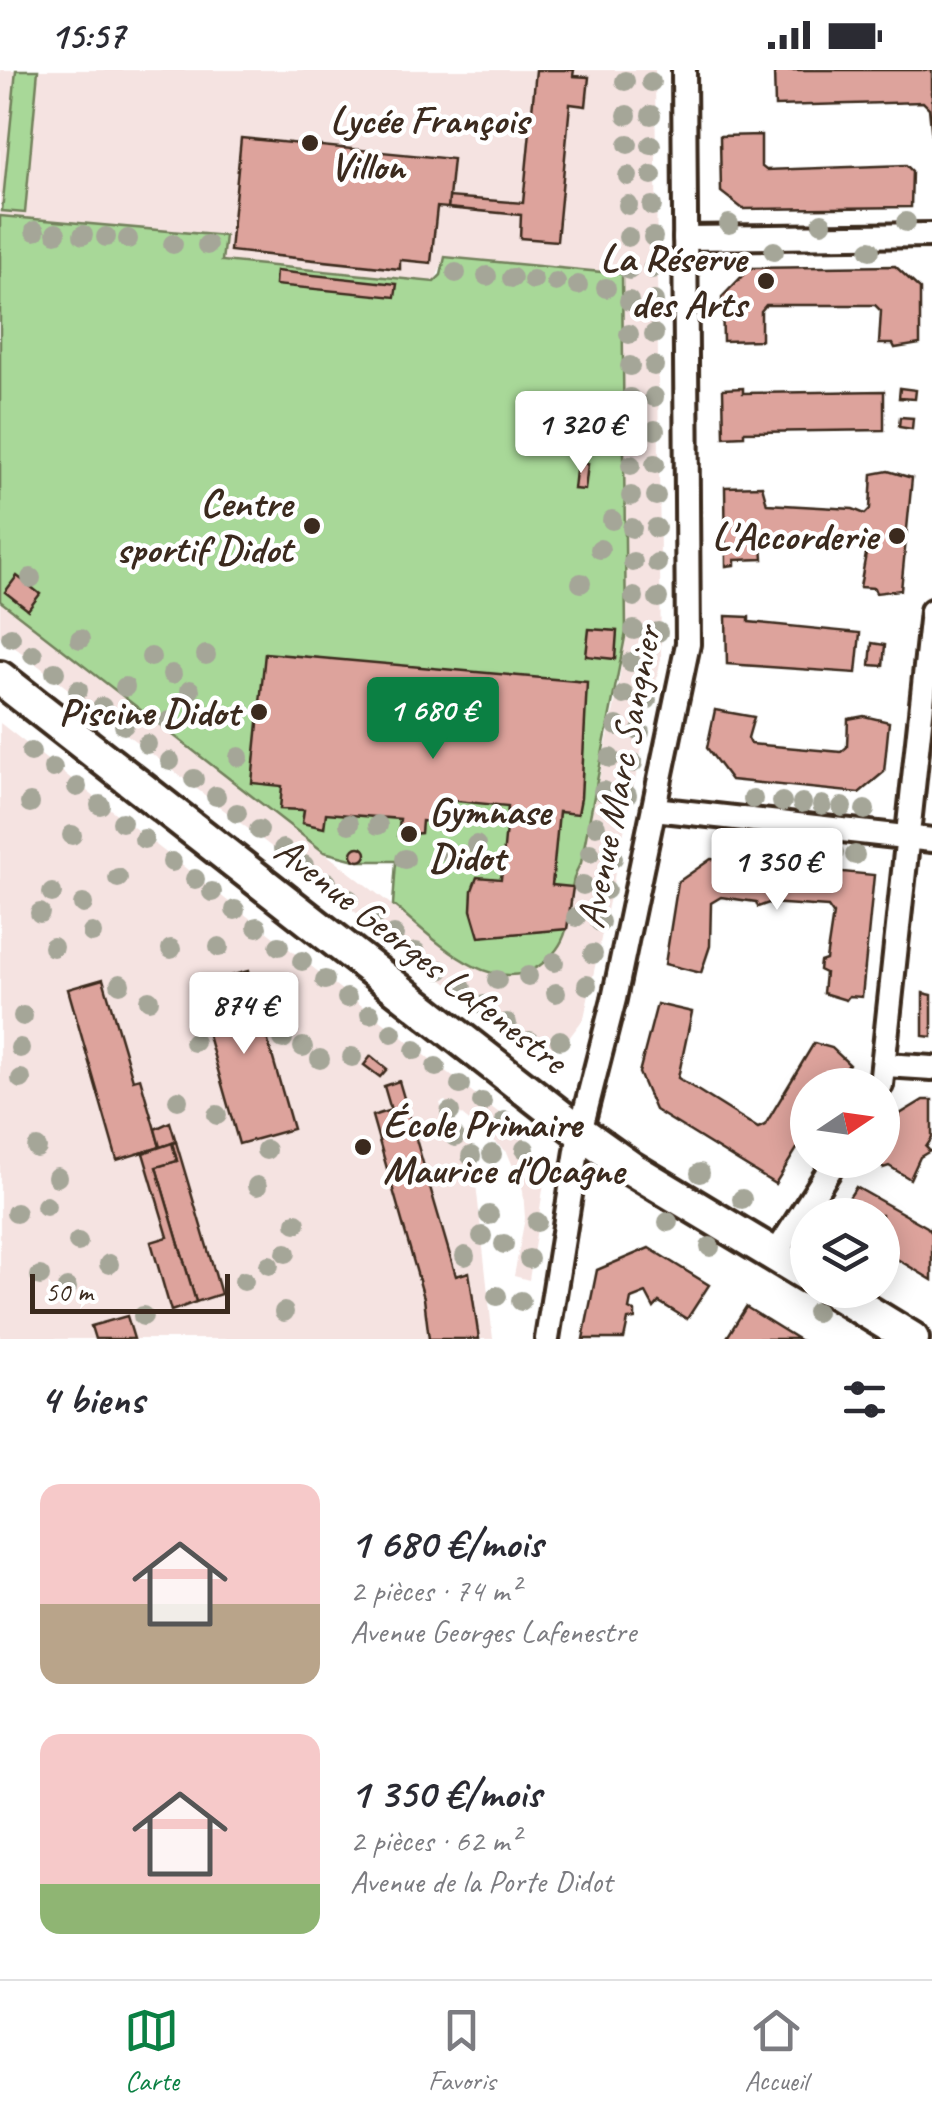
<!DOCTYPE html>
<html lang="fr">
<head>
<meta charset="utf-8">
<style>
  body { margin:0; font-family:Caveat,sans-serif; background:#f7f7f7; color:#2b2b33; height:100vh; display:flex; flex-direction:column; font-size:38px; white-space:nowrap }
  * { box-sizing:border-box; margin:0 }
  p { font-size:32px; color:#7c7c81 }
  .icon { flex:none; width:55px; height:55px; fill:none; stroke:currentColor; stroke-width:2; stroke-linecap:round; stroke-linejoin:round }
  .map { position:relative; height:1269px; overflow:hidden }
  .panel { display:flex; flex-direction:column; background:#fff; flex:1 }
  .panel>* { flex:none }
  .needle { width:65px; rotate:77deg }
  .fabs { position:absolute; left:790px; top:998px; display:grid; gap:20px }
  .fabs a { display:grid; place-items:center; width:110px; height:110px; border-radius:50%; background:#fff; box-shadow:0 5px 25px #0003; font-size:50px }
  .scale { position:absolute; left:30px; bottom:25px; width:200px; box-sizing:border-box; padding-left:10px; border:5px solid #3b2a1e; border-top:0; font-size:28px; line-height:35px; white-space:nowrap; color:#3b2a1e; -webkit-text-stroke:8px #fff; paint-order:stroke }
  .price { position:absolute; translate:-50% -85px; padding:0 22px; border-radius:10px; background:#fff; color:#222; font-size:32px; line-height:65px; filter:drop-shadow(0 2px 5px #0008) }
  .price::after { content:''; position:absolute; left:50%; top:60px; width:30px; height:22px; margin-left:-15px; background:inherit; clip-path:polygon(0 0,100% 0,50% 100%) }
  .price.on { background:#0b8043; color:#fff }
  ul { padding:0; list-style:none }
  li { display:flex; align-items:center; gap:30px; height:250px; padding:0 40px }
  li span { display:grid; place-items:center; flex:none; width:280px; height:200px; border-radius:20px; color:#555 }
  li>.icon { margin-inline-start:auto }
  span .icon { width:120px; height:120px; fill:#fffc; stroke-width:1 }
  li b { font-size:42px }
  h2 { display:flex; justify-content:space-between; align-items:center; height:120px; padding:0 40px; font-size:42px }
  .status { display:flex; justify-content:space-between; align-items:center; height:70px; padding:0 50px; background:#fff; direction:ltr }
  .status svg { height:28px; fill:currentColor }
  .tabs { display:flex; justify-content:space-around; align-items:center; height:140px; border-top:2px solid #e1e1e2; background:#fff; font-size:28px; color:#7c7c81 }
  .tabs a { display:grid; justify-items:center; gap:5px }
  .tabs .on { color:#0b8043 }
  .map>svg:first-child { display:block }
</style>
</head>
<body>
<div class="status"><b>15:57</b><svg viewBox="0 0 49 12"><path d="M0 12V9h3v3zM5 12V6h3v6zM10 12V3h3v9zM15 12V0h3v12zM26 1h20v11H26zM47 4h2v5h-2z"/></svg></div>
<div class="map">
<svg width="932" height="1269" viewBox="0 0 932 1269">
  <rect width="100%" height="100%" fill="#fff"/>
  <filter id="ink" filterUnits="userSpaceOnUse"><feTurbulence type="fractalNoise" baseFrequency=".01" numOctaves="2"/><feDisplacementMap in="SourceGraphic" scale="20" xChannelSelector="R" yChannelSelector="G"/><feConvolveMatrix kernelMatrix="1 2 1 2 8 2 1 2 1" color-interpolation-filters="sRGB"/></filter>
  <g filter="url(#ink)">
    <!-- built -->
    <g fill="#f5e3e1">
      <path d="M0,0H655L661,589L584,948L566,972L546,979L521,971L13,576L0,566V531L451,881L485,901L516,905L547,890L567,859L573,807L581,793L617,624L626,562L622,381L445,188L434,213L221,191L224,166L0,146Z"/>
      <path d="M0,653L517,1057L538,1090L544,1113L529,1210L514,1206L525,1148L523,1120L507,1082L445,1031L440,1033L444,1046L471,1068L493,1269H0Z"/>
    </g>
    <!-- green -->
    <g fill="#a8d898" stroke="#72815b" stroke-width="2.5">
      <path d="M16,0H38L25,143L2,141Z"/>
      <path d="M0,146L225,166L222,191L434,212L441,205L445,187L622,204L626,562L581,793C567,813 574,837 566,860C562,875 552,887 539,896C488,929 430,864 393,835L396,791H359L324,782L0,531Z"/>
    </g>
    <!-- building -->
    <g fill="#dda39c" stroke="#3b2a1e" stroke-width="2.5">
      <path d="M536,0H574L573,6L589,7L586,36L570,34L557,171L520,168L521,145L448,138L449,127L523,133Z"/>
      <path d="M774,0H932V69L929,38L923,32L775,36Z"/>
      <path d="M761,65V96L766,100L906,95L912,101L911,137L743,139L721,122L720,66Z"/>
      <path d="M241,68L453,89L448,138L437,137L431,193L400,190V199L230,181Z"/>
      <path d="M895,196L920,219V274L895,278L893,274H879L881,241L875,235H766L761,241V270L723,271L722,227L750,198Z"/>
      <path d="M276,201L397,214L395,227L275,215Z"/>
      <path d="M743,318V323L884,321V360L744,362V366L724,367L723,319Z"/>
      <path d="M900,318L916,320L915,329L899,328Z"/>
      <path d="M900,347L913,348L912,359L899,357Z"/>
      <path d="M577,392L588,394L585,420L574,419Z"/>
      <path d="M888,401L912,408L901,520L876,523L874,518L860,517L866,484L861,479L768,470L762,476L763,489L735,490V495L726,496L725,417L762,416L767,434L853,439L865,444L870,439L872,404Z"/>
      <path d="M17,506L40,524L28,540L5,522Z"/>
      <path d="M726,546L749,547V552L860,563L856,603L727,594Z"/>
      <path d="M589,559L617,561L615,589L586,586Z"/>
      <path d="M872,573L885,575L883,596L870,595Z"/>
      <path d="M265,583L587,612L581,728L578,744L559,742L552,815L573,817L567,859L479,867L471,840L472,820L477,807L501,809L508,736L447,730L445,753L422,751L421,763L398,765L400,749L326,743L324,758L302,753L304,740L280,739L282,716L252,713Z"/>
      <path d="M715,640L754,647L748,668L751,674L841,682L847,677L848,649L864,646L889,652L884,702L859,723L731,710L707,678Z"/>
      <circle cx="359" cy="784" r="7"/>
      <path d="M711,789L874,805L862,927L849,926L846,930L823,923L825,903L819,900L820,892L826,890L833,844L828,837L769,833L758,837L756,832L721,827L711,833L710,876L701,903L665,894L678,812Z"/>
      <path d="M248,901L293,1059L239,1074L194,916Z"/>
      <path d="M103,909L133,1010L140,1008L160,1077L117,1090L68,919Z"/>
      <path d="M923,923L932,925V967L923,966Z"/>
      <path d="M657,934L692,942L678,1008L758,1058L765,1055L814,973L832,978L849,994L836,1015H808V1061L775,1114L655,1040L639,1003Z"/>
      <path d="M371,986L387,999L380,1007L364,995Z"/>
      <path d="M399,1011L456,1206L469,1202L479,1269H429L424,1228L372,1046L391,1040L384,1016Z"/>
      <path d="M923,1030H932V1068L926,1077L930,1081L920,1087L910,1109L889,1096L883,1098L877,1090H882V1073L900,1044Z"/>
      <path d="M170,1052L176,1072L160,1077L155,1059Z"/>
      <path d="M176,1072L221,1224L196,1232L156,1097L177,1091L172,1073Z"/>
      <path d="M172,1073L177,1091L156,1097L196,1232L171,1241L151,1172L168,1167L143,1083Z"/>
      <path d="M856,1117L927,1157L932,1163V1210L882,1180V1145H838Z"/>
      <path d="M649,1178L709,1215L687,1249L659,1232L654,1238L646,1223L631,1229L629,1239L635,1242V1249L628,1250L624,1269H583L597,1200Z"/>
      <path d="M746,1237L798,1269H726Z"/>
      <path d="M127,1246L134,1269H95L91,1256Z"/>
    </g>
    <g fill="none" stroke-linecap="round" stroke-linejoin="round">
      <!-- street casing -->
      <g stroke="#3b2a1e" stroke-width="30">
        <g id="street">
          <path d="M685,168L932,165"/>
          <path d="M654,739L932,770"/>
          <path d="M886,995L932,998"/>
          <path d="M881,1015L932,541"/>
          <path d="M775,1185L836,1090"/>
          <path d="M547,1269L580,1062L614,929L688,574L684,0"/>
        </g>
      </g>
      <!-- secondary casing -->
      <g stroke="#3b2a1e" stroke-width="40">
        <g id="secondary">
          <path d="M0,608L580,1062L632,1099L808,1205"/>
          <path d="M832,1220L912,1269"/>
        </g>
      </g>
      <!-- street -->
      <use href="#street" stroke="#fff" stroke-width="22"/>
      <!-- secondary -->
      <use href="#secondary" stroke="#fff" stroke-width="32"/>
    </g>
    <!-- trees -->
    <g fill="#a5a698">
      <circle cx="625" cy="11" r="10"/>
      <circle cx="651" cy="12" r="10"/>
      <circle cx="627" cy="45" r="10"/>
      <circle cx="651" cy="45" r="10"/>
      <circle cx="628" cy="74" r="10"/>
      <circle cx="651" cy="75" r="10"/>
      <circle cx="652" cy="105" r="10"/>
      <circle cx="628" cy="106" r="10"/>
      <circle cx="628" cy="135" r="10"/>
      <circle cx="652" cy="136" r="10"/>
      <circle cx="906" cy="152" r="10"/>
      <circle cx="822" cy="153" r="10"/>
      <circle cx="729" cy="154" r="10"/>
      <circle cx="35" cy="161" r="10"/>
      <circle cx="56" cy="163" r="10"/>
      <circle cx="83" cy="165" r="10"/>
      <circle cx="106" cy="167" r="10"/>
      <circle cx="628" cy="167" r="10"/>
      <circle cx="653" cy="167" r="10"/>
      <circle cx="128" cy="169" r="10"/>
      <circle cx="173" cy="174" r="10"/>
      <circle cx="207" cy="175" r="10"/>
      <circle cx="870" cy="180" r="10"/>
      <circle cx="774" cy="181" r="10"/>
      <circle cx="652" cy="199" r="10"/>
      <circle cx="629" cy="200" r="10"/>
      <circle cx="456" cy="203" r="10"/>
      <circle cx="487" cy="206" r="10"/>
      <circle cx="512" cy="208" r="10"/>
      <circle cx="533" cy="210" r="10"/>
      <circle cx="556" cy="212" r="10"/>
      <circle cx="578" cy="215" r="10"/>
      <circle cx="606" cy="218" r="10"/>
      <circle cx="629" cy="231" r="10"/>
      <circle cx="654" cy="231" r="10"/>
      <circle cx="629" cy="264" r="10"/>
      <circle cx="654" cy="264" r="10"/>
      <circle cx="630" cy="296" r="10"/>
      <circle cx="654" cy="296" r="10"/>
      <circle cx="654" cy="327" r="10"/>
      <circle cx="630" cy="328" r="10"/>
      <circle cx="611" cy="356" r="10"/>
      <circle cx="631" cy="360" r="10"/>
      <circle cx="655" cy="360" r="10"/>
      <circle cx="655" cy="394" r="10"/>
      <circle cx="631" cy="395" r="10"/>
      <circle cx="631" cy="426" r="10"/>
      <circle cx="656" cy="426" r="10"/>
      <circle cx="612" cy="450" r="10"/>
      <circle cx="632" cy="458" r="10"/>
      <circle cx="656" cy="458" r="10"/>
      <circle cx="600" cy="479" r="10"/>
      <circle cx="633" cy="492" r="10"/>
      <circle cx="657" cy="493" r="10"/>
      <circle cx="31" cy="508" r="10"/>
      <circle cx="581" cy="513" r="10"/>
      <circle cx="634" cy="527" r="10"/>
      <circle cx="658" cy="528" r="10"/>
      <circle cx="634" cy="560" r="10"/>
      <circle cx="658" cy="562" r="10"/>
      <circle cx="11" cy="567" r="10"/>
      <circle cx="80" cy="569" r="10"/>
      <circle cx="33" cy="584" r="10"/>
      <circle cx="206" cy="585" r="10"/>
      <circle cx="151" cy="587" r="10"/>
      <circle cx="631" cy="592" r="10"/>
      <circle cx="55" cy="602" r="10"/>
      <circle cx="172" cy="604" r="10"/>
      <circle cx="125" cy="617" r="10"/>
      <circle cx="78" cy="620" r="10"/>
      <circle cx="190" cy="620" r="10"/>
      <circle cx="624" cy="625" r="10"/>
      <circle cx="647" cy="630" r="10"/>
      <circle cx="102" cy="637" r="10"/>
      <circle cx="169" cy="651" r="10"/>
      <circle cx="124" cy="655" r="10"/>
      <circle cx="617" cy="656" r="10"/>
      <circle cx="640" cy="662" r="10"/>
      <circle cx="147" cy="674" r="10"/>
      <circle cx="31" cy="682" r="10"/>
      <circle cx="239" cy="687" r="10"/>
      <circle cx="610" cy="688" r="10"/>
      <circle cx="170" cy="691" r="10"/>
      <circle cx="633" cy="693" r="10"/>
      <circle cx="53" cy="698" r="10"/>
      <circle cx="194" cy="709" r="10"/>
      <circle cx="77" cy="717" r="10"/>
      <circle cx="603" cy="721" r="10"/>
      <circle cx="627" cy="725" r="10"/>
      <circle cx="216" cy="726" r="10"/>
      <circle cx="753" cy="729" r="10"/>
      <circle cx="782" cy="732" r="10"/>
      <circle cx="30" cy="733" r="10"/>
      <circle cx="802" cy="733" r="10"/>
      <circle cx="100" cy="735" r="10"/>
      <circle cx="822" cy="735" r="10"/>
      <circle cx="842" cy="737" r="10"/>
      <circle cx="865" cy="740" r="10"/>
      <circle cx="237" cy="743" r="10"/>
      <circle cx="122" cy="752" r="10"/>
      <circle cx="349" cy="754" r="10"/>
      <circle cx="378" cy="755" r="10"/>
      <circle cx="596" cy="756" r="10"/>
      <circle cx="259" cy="760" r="10"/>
      <circle cx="72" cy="765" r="10"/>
      <circle cx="144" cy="769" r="10"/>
      <circle cx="735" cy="774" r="10"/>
      <circle cx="476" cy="775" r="10"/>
      <circle cx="755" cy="776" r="10"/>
      <circle cx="775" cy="778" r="10"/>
      <circle cx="283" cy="779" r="10"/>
      <circle cx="795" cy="779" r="10"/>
      <circle cx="442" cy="780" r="10"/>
      <circle cx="590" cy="783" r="10"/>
      <circle cx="834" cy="783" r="10"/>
      <circle cx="855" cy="785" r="10"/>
      <circle cx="613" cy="788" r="10"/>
      <circle cx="405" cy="789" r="10"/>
      <circle cx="172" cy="792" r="10"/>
      <circle cx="304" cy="795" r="10"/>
      <circle cx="118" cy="808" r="10"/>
      <circle cx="195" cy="809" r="10"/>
      <circle cx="327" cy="812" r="10"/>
      <circle cx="583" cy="815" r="10"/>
      <circle cx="606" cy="820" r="10"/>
      <circle cx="212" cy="822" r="10"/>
      <circle cx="52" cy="823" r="10"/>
      <circle cx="349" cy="829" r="10"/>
      <circle cx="83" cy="834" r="10"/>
      <circle cx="235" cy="840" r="10"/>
      <circle cx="40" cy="843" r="10"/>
      <circle cx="576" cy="847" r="10"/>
      <circle cx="373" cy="849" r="10"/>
      <circle cx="600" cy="852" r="10"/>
      <circle cx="257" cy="857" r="10"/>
      <circle cx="92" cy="863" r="10"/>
      <circle cx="394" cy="865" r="10"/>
      <circle cx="279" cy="876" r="10"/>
      <circle cx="53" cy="877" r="10"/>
      <circle cx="219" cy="877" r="10"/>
      <circle cx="171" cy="879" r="10"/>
      <circle cx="416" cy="882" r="10"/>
      <circle cx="593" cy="884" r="10"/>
      <circle cx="302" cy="891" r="10"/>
      <circle cx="554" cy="892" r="10"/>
      <circle cx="440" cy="900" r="10"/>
      <circle cx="528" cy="906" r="10"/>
      <circle cx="325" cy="910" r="10"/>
      <circle cx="497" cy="910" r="10"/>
      <circle cx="120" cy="914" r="10"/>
      <circle cx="587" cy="915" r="10"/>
      <circle cx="462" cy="918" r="10"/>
      <circle cx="556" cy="923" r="10"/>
      <circle cx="347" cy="928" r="10"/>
      <circle cx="149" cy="930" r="10"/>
      <circle cx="484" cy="935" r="10"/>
      <circle cx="370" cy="944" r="10"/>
      <circle cx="23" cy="946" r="10"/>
      <circle cx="284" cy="947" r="10"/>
      <circle cx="507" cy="953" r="10"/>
      <circle cx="392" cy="963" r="10"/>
      <circle cx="283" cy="969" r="10"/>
      <circle cx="560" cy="970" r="10"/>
      <circle cx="530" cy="971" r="10"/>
      <circle cx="194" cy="972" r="10"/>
      <circle cx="303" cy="977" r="10"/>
      <circle cx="20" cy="978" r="10"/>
      <circle cx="415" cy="980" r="10"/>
      <circle cx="352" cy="987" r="10"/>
      <circle cx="320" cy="989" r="10"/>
      <circle cx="436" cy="997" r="10"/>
      <circle cx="21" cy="1009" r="10"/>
      <circle cx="460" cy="1015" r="10"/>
      <circle cx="178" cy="1030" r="10"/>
      <circle cx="482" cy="1032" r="10"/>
      <circle cx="450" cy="1042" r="10"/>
      <circle cx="217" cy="1045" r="10"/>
      <circle cx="505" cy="1051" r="10"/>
      <circle cx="455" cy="1067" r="10"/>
      <circle cx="37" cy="1078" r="10"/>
      <circle cx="525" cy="1079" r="10"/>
      <circle cx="266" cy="1080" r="10"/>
      <circle cx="492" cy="1084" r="10"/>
      <circle cx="471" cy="1086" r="10"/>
      <circle cx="700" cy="1103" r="10"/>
      <circle cx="57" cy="1107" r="10"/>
      <circle cx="257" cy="1116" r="10"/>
      <circle cx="742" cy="1129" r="10"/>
      <circle cx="46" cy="1136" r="10"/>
      <circle cx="16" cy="1143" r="10"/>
      <circle cx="489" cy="1145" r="10"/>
      <circle cx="537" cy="1152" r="10"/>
      <circle cx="668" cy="1152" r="10"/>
      <circle cx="296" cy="1153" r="10"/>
      <circle cx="482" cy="1166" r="10"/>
      <circle cx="78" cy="1172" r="10"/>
      <circle cx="504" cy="1174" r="10"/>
      <circle cx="710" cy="1177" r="10"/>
      <circle cx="286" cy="1183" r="10"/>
      <circle cx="465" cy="1186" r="10"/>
      <circle cx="529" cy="1189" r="10"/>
      <circle cx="109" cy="1194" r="10"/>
      <circle cx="269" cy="1195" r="10"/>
      <circle cx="40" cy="1206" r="10"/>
      <circle cx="244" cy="1211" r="10"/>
      <circle cx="67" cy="1218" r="10"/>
      <circle cx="497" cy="1226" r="10"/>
      <circle cx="521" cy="1231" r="10"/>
      <circle cx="284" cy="1242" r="10"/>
      <circle cx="816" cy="1242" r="10"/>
      <circle cx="143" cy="1246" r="10"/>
    </g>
  </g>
  <!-- markers -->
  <g fill="#3b2a1e" stroke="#fff" stroke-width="4">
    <circle cx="310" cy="73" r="10"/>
    <circle cx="766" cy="211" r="10"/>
    <circle cx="312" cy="456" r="10"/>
    <circle cx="897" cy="466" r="10"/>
    <circle cx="259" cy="642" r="10"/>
    <circle cx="409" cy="764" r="10"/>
    <circle cx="363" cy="1077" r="10"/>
  </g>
  <g text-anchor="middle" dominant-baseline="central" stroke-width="9" stroke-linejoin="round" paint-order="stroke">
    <!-- poi labels -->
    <g font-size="40" font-weight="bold" fill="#3b2a1e" stroke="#fff" text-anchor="end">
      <text x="330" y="50" text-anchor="start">Lycée François<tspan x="330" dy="46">Villon</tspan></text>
      <text x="746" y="188">La Réserve<tspan x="746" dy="46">des Arts</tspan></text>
      <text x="292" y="433">Centre<tspan x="292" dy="46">sportif Didot</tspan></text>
      <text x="877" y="466">L'Accorderie</text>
      <text x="239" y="642">Piscine Didot</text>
      <text x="429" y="741" text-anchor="start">Gymnase<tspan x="429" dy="46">Didot</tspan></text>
      <text x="383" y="1054" text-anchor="start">École Primaire<tspan x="383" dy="46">Maurice d'Ocagne</tspan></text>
    </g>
    <!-- street labels -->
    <g font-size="40" fill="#3b2a1e" stroke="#fff">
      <text transform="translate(619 707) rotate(-79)">Avenue Marc Sangnier</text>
      <text transform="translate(421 885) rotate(38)">Avenue Georges Lafenestre</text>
    </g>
  </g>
</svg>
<div class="fabs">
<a><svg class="needle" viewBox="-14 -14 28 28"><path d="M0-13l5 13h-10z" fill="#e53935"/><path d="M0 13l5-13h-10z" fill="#7c7c81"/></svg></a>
<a><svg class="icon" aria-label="layers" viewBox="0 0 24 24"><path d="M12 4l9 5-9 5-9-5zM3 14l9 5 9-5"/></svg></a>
</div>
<div class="scale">50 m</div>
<b class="price" style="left:581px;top:406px">1 320 €</b>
<b class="price on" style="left:433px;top:692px">1 680 €</b>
<b class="price" style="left:777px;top:843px">1 350 €</b>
<b class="price" style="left:244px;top:987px">874 €</b>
</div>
<section class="panel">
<h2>4 biens<svg class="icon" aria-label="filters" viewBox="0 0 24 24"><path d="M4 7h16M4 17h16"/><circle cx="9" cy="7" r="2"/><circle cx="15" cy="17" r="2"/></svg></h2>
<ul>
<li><span style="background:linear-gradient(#f6c9c9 60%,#b9a48a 0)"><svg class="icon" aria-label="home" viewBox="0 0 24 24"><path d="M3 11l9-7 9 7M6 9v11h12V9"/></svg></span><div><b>1 680 €/mois</b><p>2 pièces · 74 m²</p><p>Avenue Georges Lafenestre</p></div></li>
<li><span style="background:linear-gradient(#f6c9c9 75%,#8fb573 0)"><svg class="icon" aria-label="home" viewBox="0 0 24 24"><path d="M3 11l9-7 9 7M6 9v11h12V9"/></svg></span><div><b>1 350 €/mois</b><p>2 pièces · 62 m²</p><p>Avenue de la Porte Didot</p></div></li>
</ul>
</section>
<nav class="tabs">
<a class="on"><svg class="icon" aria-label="map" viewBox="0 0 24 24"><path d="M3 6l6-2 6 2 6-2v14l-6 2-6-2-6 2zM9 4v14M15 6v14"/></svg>Carte</a>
<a><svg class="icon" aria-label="saved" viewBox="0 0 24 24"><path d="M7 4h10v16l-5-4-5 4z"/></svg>Favoris</a>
<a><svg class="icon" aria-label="home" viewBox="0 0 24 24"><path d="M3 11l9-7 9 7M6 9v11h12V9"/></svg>Accueil</a>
</nav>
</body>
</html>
